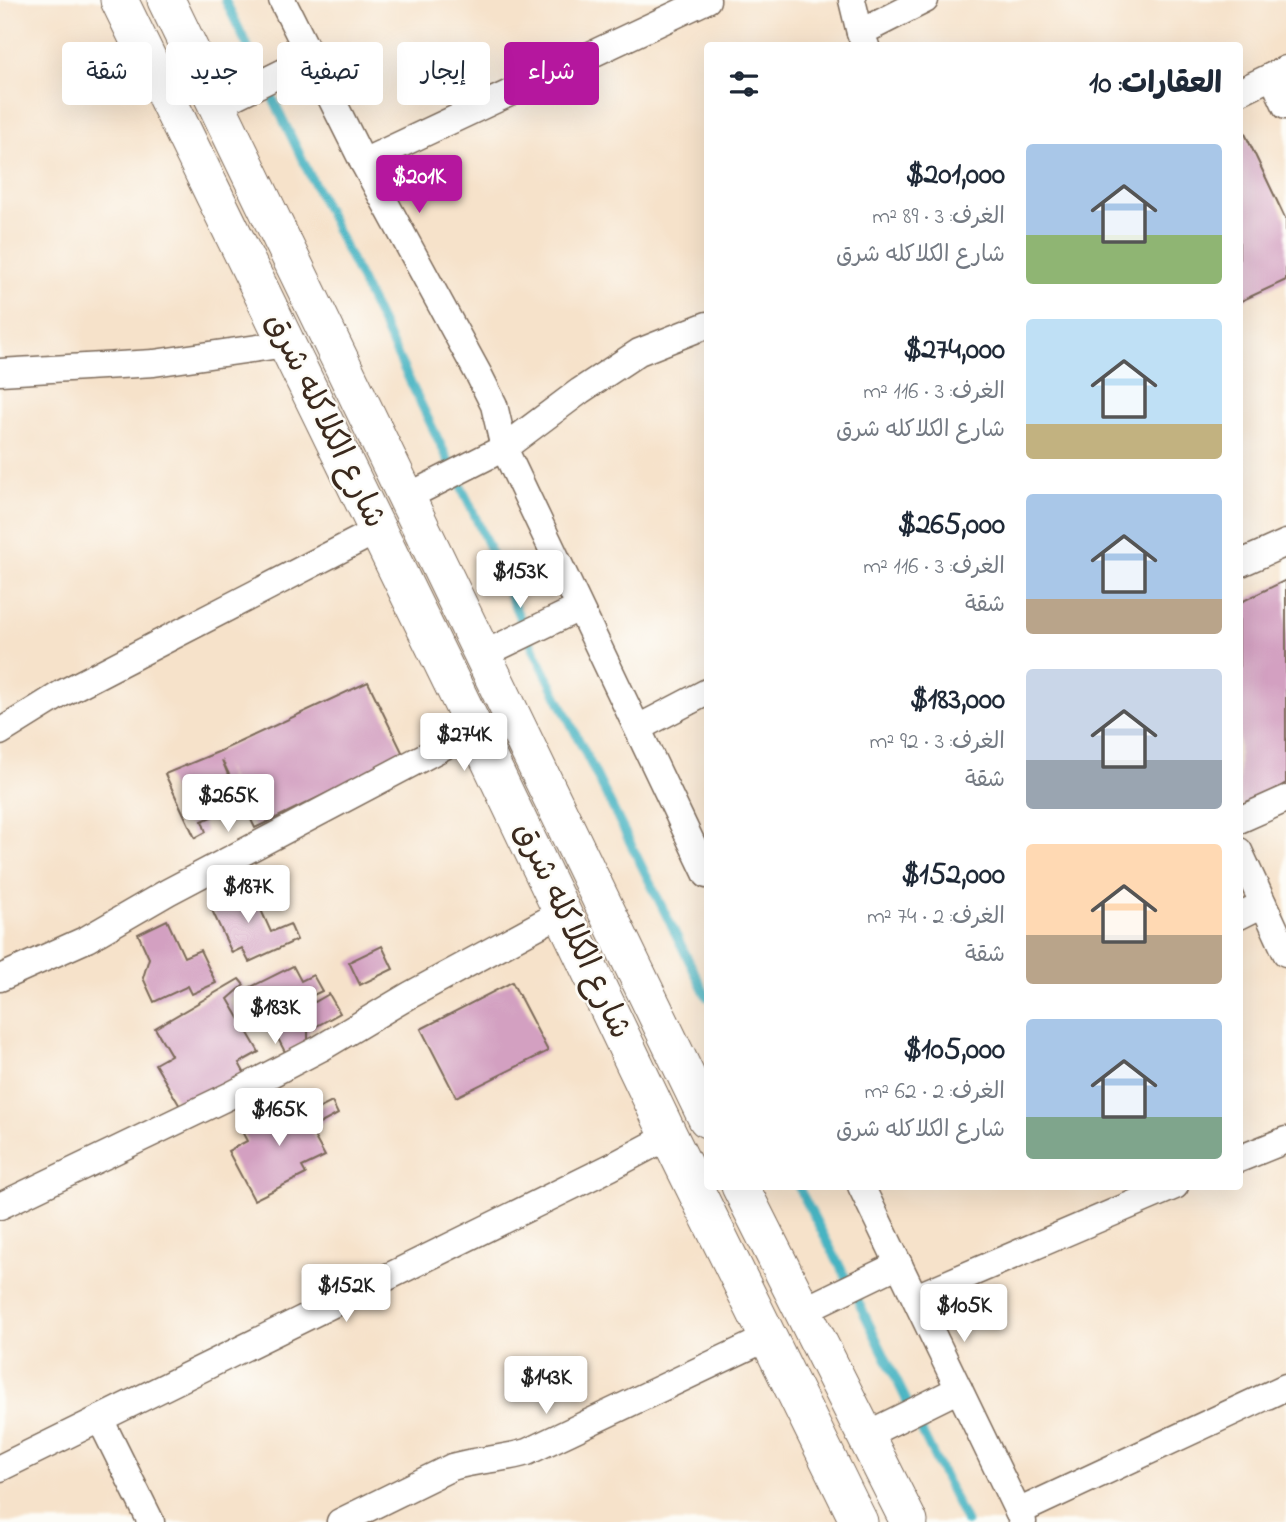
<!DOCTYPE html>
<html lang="ar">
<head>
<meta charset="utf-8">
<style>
  body { margin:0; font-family:"Indie Flower","Playpen Sans Arabic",sans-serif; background:#f2f2f3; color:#1f2937; direction:rtl; height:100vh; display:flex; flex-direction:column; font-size:26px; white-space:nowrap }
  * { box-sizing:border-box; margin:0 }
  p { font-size:23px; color:#747a83 }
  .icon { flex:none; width:38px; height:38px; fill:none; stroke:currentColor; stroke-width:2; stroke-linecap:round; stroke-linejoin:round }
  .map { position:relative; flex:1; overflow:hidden; direction:ltr }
  .drawer { position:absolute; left:704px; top:42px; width:539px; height:1148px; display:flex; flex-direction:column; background:#fff; border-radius:7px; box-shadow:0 7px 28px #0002; direction:rtl }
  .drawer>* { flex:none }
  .hud { position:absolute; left:21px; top:42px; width:578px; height:63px; direction:rtl; display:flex; gap:14px }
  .price { position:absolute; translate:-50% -60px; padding:0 16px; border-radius:7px; background:#fff; color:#222; font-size:23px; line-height:46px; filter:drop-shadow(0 2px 4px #0008) }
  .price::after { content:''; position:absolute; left:50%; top:42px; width:21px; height:16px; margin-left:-10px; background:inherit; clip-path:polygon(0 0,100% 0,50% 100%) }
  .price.on { background:#b5179e; color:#fff }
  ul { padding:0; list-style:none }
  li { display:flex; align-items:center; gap:21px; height:175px; padding:0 21px }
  li span { display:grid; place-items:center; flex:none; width:196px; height:140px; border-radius:7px; color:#555 }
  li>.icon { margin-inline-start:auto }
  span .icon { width:84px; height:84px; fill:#fffc; stroke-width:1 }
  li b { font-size:30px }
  h2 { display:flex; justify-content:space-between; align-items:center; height:84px; padding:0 21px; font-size:30px }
  .tag { padding:0 24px; border-radius:7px; background:#fff; box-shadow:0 7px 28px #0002; font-size:24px; line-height:63px }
  .tag.on { background:#b5179e; color:#fff }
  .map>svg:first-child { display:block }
</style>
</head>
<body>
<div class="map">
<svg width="1286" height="1522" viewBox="0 0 1286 1522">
  <rect width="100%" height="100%" fill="#fdfcf7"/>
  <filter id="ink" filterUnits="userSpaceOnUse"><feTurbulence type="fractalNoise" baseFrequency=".0143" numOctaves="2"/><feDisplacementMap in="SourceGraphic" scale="14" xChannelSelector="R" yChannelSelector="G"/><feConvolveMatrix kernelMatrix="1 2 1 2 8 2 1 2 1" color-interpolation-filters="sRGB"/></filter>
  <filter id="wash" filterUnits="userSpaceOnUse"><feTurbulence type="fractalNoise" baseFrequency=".00686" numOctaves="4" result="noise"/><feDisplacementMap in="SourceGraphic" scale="28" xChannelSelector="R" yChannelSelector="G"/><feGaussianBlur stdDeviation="1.57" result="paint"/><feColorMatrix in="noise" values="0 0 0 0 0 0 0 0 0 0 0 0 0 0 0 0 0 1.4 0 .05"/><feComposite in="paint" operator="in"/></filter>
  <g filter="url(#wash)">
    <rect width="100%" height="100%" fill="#f6e2ca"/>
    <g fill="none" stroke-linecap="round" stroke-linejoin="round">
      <!-- stream -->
      <g stroke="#47b4c2" stroke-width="9">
        <path d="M225,0L470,505L534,650L707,997"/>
        <path d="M798,1186L854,1293L966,1522"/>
      </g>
    </g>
    <g id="blocks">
      <!-- building -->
      <g fill="#d3a0c1">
        <path d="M1239,121L1286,220V280L1239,302Z"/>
        <path d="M1286,580V783L1244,808L1239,797V603Z"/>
        <path d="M368,682L404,756L255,828L222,760L240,804L202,821L206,832L195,838L165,774L218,752Z"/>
        <path d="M237,882L239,896L252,890L271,932L290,924L297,940L249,962L242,948L232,953L210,906Z"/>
        <path d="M167,920L184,957L200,950L216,983L192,994L188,986L154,1002L143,978L149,958L138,934Z"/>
        <path d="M382,946L393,969L360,985L349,962Z"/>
        <path d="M293,966L301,981L313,975L322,991L309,997L315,1002L329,994L340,1013L308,1031V1041L285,1052L274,1031L284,1021L270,993L251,1003L245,990Z"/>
        <path d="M239,979L244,985L228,999L259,1052L239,1063L246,1076L184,1113L155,1064L171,1055L155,1028Z"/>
        <path d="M512,982L548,1051L456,1097L421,1029Z"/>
        <path d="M297,1102L304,1116L332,1102L338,1114L310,1129L325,1156L302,1167L306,1174L254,1200L228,1151L247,1141L238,1124L254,1115V1123Z"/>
      </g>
    </g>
  </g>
  <g filter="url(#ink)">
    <use href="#blocks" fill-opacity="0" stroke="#7c6a5a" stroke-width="2"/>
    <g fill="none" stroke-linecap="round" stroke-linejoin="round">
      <!-- street casing -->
      <g stroke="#7c6a5a" stroke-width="29">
        <g id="street">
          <path d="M282,0L363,162L479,375L494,405L504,448L707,875"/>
          <path d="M852,0L860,33L866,46"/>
          <path d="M860,33L925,0"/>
          <path d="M1272,76L1286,106"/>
          <path d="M1239,92L1286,69"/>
          <path d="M217,105L312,58"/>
          <path d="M363,162L707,0"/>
          <path d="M0,372L154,363L286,344"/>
          <path d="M405,498L504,448L580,391L639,352L707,325"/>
          <path d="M1239,564L1286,543"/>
          <path d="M482,655L579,608"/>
          <path d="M638,728L707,692"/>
          <path d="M0,732L61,694L378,530"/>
          <path d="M1239,820L1286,799"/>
          <path d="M1239,851L1286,953"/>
          <path d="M1239,916L1263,904"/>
          <path d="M0,978L87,939L168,892L475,730"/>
          <path d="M1239,1159L1286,1140"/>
          <path d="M861,1186L1023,1522"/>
          <path d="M0,1206L229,1096L321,1048L410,995L563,912"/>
          <path d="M916,1297L1175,1186"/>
          <path d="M802,1311L899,1264"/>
          <path d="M100,1419L151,1522"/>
          <path d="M864,1436L959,1389"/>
          <path d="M0,1468L611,1167L669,1136"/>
          <path d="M1018,1512L1286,1387"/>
          <path d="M340,1522L452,1467C477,1459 502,1460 527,1452L767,1338"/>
        </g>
      </g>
      <!-- secondary casing -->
      <g stroke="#7c6a5a" stroke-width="39">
        <g id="secondary">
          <path d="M119,0L475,730L669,1136L859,1522"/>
          <path d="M166,0L707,1119"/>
          <path d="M740,1186L909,1522"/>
        </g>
      </g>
      <!-- street -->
      <use href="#street" stroke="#fff" stroke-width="26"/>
      <!-- secondary -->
      <use href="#secondary" stroke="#fff" stroke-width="37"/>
    </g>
  </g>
  <g text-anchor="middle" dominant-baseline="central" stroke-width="5" stroke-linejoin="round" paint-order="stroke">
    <!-- street labels -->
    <g font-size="32" fill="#3b2a1e" stroke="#fdfcf7">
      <text transform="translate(324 421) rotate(64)">شارع الكلاكله شرق</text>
      <text transform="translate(571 931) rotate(65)">شارع الكلاكله شرق</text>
    </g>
  </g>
</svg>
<b class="price on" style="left:419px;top:215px">$201K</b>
<b class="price" style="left:520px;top:610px">$153K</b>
<b class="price" style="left:464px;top:773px">$274K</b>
<b class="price" style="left:228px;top:834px">$265K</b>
<b class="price" style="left:248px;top:925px">$187K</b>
<b class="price" style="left:275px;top:1046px">$183K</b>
<b class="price" style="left:279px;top:1148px">$165K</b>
<b class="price" style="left:346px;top:1324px">$152K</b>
<b class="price" style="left:964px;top:1344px">$105K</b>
<b class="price" style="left:546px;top:1416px">$143K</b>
<div class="hud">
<a class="tag on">شراء</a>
<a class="tag">إيجار</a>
<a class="tag">تصفية</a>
<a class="tag">جديد</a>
<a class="tag">شقة</a>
</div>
<section class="drawer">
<h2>العقارات: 10<svg class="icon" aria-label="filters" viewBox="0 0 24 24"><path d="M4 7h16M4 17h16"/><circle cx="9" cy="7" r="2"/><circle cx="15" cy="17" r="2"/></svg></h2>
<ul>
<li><span style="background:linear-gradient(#a9c7e8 65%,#8fb573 0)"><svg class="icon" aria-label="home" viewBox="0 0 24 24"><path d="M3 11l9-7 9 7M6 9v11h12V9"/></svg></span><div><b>$201,000</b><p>الغرف: 3 · 89 m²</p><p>شارع الكلاكله شرق</p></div></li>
<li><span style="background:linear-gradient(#bfe0f5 75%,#c2b280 0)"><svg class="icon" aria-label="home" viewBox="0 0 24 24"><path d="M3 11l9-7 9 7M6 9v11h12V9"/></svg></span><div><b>$274,000</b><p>الغرف: 3 · 116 m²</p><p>شارع الكلاكله شرق</p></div></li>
<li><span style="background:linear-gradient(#a9c7e8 75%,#b9a48a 0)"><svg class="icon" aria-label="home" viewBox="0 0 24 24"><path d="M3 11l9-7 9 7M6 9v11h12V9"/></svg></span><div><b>$265,000</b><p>الغرف: 3 · 116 m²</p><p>شقة</p></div></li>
<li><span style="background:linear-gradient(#c9d6e8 65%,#9aa5b1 0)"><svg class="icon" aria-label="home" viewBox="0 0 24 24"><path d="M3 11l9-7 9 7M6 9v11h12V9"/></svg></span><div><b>$183,000</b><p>الغرف: 3 · 92 m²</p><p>شقة</p></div></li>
<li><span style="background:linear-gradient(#ffd9b3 65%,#b9a48a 0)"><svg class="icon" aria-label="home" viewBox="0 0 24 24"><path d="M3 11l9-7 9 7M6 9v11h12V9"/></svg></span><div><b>$152,000</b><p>الغرف: 2 · 74 m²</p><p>شقة</p></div></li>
<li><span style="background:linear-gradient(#a9c7e8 70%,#7fa58c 0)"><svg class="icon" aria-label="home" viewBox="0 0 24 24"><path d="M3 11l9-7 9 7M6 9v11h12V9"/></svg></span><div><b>$105,000</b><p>الغرف: 2 · 62 m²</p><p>شارع الكلاكله شرق</p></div></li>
</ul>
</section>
</div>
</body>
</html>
